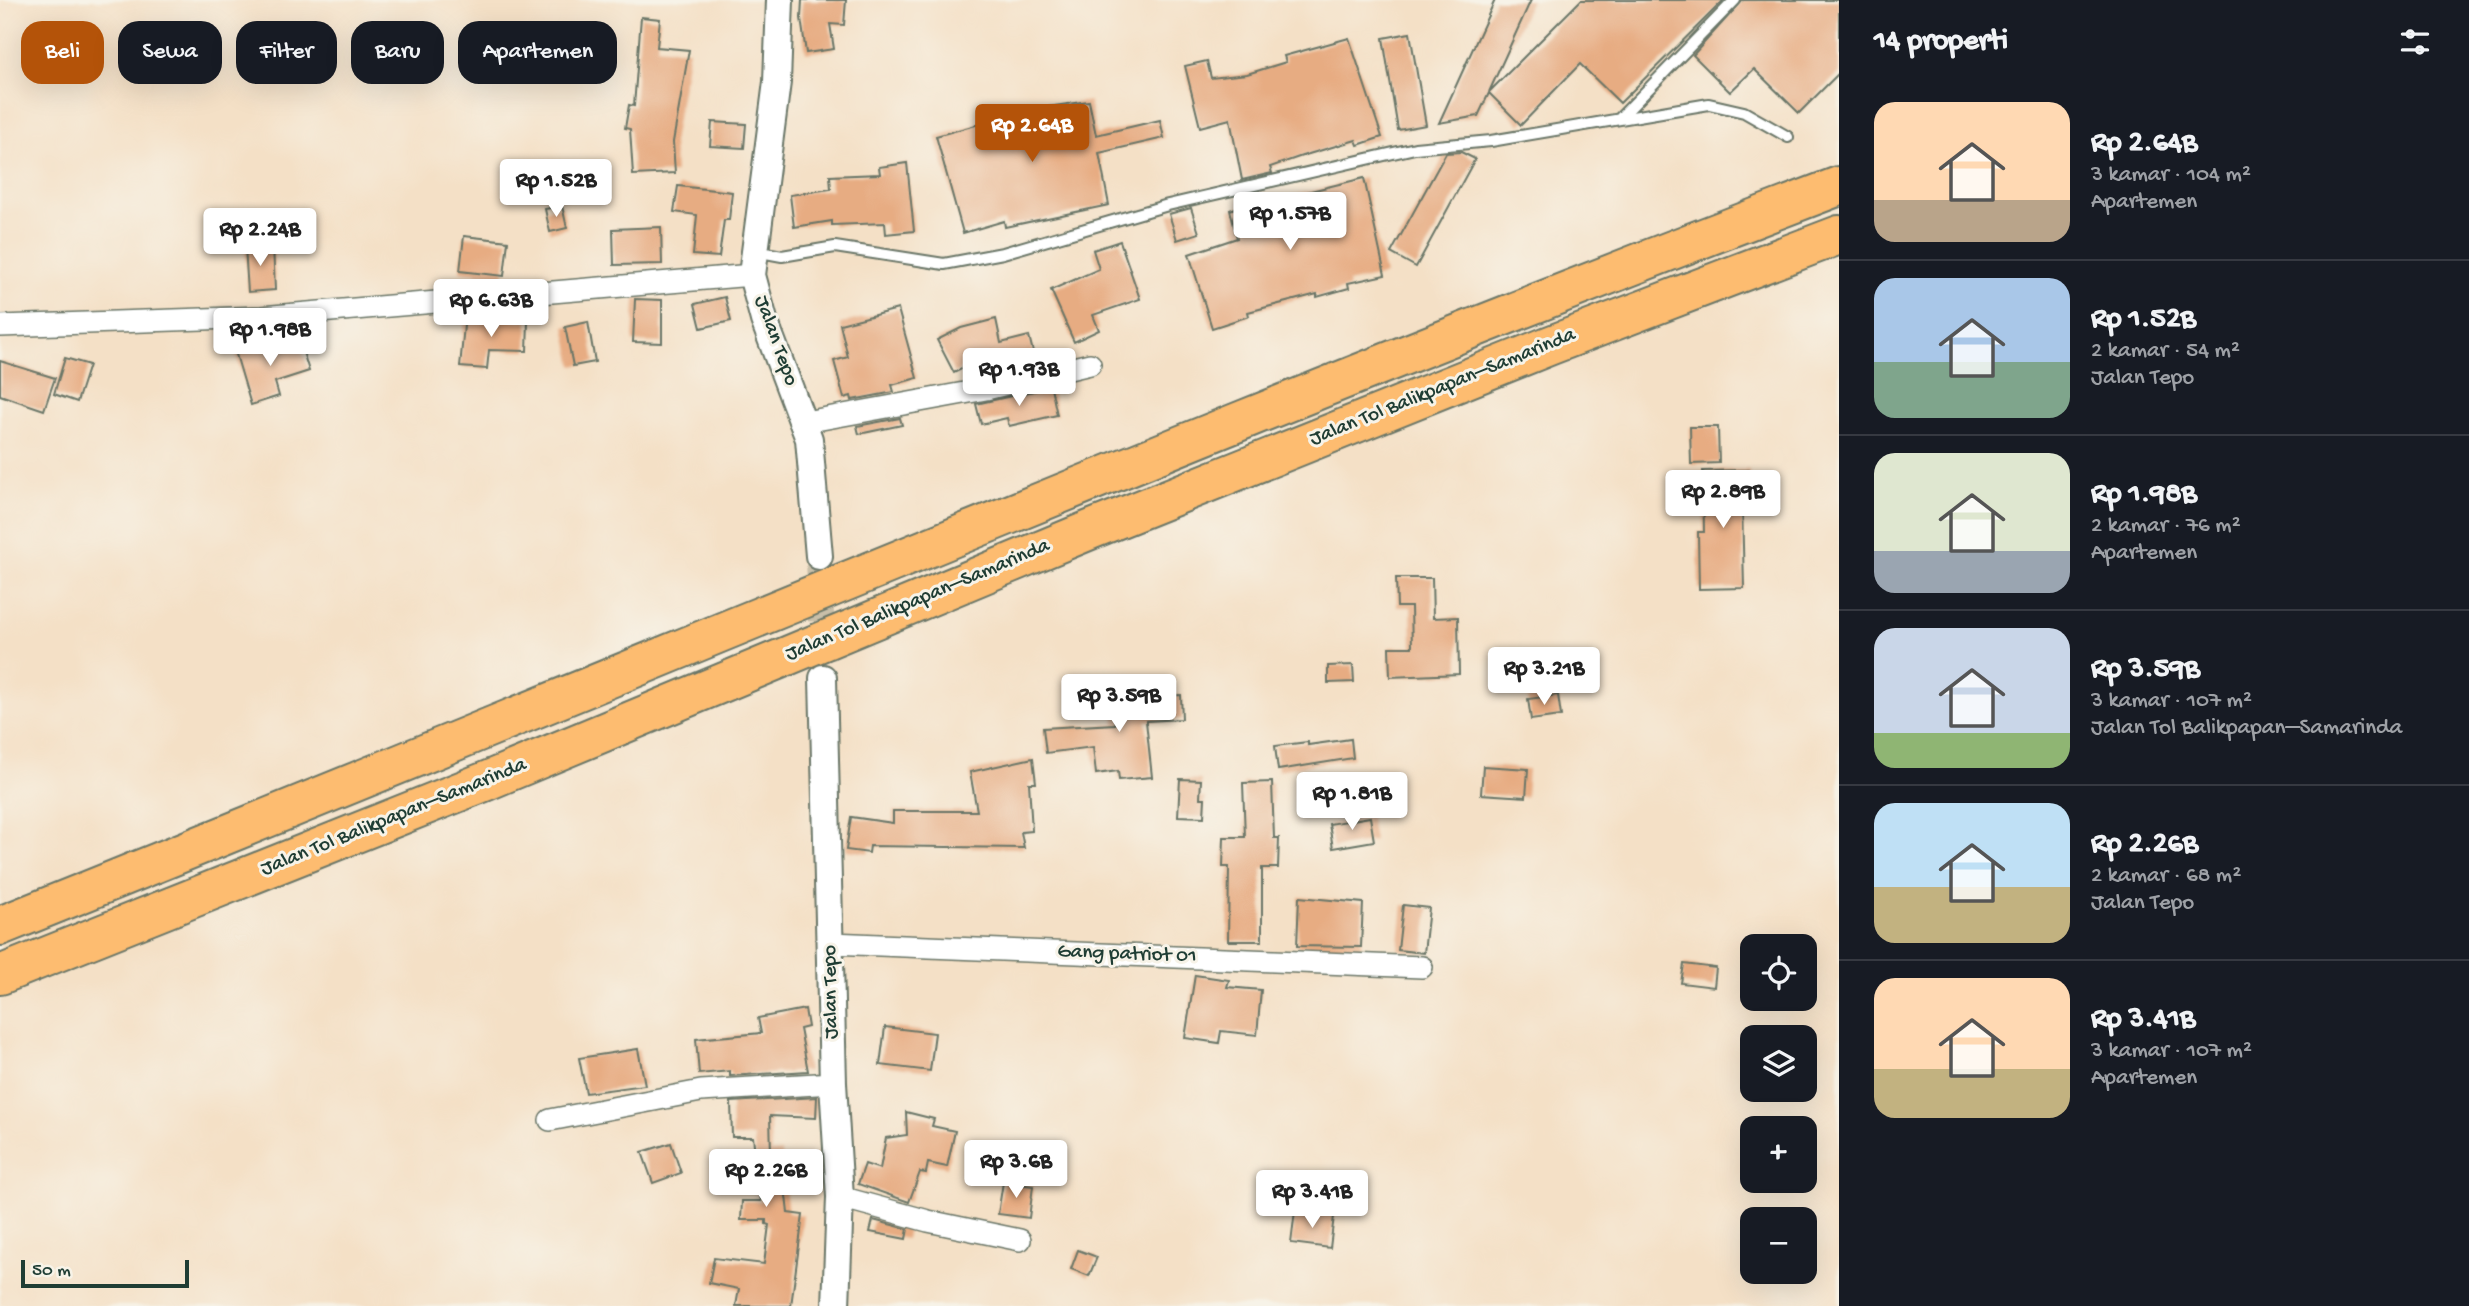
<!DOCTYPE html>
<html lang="id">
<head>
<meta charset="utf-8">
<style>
  body { margin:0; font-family:"Gochi Hand",sans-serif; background:#20242c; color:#f1f3f6; height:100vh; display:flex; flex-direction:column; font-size:26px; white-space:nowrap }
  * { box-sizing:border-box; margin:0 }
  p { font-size:23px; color:#9ea1a6 }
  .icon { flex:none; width:38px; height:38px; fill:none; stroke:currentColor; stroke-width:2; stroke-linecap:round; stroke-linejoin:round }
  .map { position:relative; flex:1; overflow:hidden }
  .panel { display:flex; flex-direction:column; background:#171b24; width:630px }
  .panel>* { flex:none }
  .banner { position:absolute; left:21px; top:21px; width:665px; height:63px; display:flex; gap:14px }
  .controls { position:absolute; left:1740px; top:934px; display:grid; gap:14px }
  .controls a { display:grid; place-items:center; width:77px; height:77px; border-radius:14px; background:#171b24; box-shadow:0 7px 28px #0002; font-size:35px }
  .scale { position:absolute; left:21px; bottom:18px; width:168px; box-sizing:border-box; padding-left:7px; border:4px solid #1f3d34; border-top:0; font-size:19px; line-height:24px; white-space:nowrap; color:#1f3d34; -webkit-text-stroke:5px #f7f3e8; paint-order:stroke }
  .price { position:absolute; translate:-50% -60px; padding:0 16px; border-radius:7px; background:#fff; color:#222; font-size:23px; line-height:46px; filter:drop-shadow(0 2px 4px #0008) }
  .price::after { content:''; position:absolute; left:50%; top:42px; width:21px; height:16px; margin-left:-10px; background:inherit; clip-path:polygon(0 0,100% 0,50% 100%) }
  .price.active { background:#b45309; color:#fff }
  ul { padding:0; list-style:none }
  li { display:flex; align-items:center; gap:21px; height:175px; padding:0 35px }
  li+li { border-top:2px solid #363941 }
  li span { display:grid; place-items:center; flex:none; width:196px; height:140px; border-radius:21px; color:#555 }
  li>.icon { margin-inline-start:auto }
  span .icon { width:84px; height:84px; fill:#fffc; stroke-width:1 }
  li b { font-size:30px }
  h2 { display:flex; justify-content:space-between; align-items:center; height:84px; padding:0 35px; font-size:30px }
  .tag { padding:0 24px; border-radius:21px; background:#171b24; box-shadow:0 7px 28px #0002; font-size:24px; line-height:63px }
  .tag.active { background:#b45309; color:#fff }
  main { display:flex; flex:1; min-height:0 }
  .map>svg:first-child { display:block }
</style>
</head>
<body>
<main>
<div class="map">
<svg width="1839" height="1306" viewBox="0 0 1839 1306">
  <rect width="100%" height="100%" fill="#f7f3e8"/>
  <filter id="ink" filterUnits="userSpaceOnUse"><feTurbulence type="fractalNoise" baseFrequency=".0143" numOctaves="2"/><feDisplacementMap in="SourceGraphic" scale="14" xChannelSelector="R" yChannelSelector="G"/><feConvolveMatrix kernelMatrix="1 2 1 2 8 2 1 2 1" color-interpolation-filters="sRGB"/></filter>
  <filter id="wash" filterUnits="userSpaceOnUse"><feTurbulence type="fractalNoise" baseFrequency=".00686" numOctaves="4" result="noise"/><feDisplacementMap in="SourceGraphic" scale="28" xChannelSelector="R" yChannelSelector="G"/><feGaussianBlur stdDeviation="1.57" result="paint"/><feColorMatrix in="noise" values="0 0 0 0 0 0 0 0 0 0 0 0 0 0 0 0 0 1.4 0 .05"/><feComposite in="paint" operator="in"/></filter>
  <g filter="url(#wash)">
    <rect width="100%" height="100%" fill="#f4e0c6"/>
    <g id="blocks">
      <!-- building -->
      <g fill="#e7ac82">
        <path d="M802,0H846L844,25L830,24L834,49L806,53L801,18Z"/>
        <path d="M1495,0H1531L1489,92L1581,0H1724L1620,103L1580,64L1521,125L1489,93L1478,116L1439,123Z"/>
        <path d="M1743,0H1839V73L1799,113L1754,69L1730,92L1693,55Z"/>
        <path d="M641,17L660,19L657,47L689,50L673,142L675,173L633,175L630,129L625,128L629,105L634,106Z"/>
        <path d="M1410,33L1426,125L1398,130L1383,38Z"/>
        <path d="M1349,38L1382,137L1358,145L1356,140L1302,156L1270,167L1272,173L1242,180L1230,119L1200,127L1185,66L1207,61L1211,78L1247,74L1286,62L1284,56Z"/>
        <path d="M1089,101L1096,135L1160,120L1164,138L1099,153L1109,205L1005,227L1004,221L963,233L936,136L987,122L986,116Z"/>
        <path d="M712,122L746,124L744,148L710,146Z"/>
        <path d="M1461,152L1475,159L1416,267L1391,253L1446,153Z"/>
        <path d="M907,163L914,231L886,234L885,223L832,225V221L794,227L790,195L831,189L830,176L880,174L879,167Z"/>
        <path d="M1364,178L1385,275L1348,283L1349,288L1317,297V294L1248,312L1249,316L1212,328L1189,254L1237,238L1230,210L1247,204L1278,197V199Z"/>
        <path d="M678,186L732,192L729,220H724L719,257L693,255L697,215L674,212Z"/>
        <path d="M562,206L567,228L550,232L545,209Z"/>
        <path d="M1191,208L1199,233L1177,240L1169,214Z"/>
        <path d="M661,227L662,264L614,265L613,229Z"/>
        <path d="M464,236L508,241L504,276L460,271Z"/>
        <path d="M1120,241L1140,299L1093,315L1099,330L1074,342L1051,290L1099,269L1093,250Z"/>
        <path d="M273,245L275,290L248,292L245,247Z"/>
        <path d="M725,297L731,321L701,328L695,304Z"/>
        <path d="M635,299L662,300V343L633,342Z"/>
        <path d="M898,309L917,378L892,385L894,392L852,400L851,396L844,398L834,361L848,357L840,324Z"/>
        <path d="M465,315L528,321L527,351L489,350L487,369L460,367Z"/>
        <path d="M996,319L1001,343L1029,336L1036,364L970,379L967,366L954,373L937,340L961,328Z"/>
        <path d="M588,322L595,362L573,366L565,327Z"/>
        <path d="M299,339L309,371L275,382L279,396L251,405L235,351L263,342L265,350Z"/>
        <path d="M65,358L89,365L77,402L54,394Z"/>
        <path d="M0,361L55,378L44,410L0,395Z"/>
        <path d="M1051,387L1057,415L1009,426L1007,418L981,424L976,404Z"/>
        <path d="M900,418L902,425L859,434L857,426Z"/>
        <path d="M1690,427H1718L1719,463L1691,464Z"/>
        <path d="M1749,470L1750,503H1742L1744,588L1699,589L1698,532H1704L1703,471Z"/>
        <path d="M1396,578H1432L1433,618L1458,617L1459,674L1390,677L1389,647H1412L1411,607H1397Z"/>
        <path d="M1353,665L1354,682L1328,683V666Z"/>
        <path d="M1138,689L1139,697L1181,695L1182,719L1146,721L1152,777L1119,780L1118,771L1096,774L1093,747L1046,753L1043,728L1115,724L1111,691Z"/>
        <path d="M1558,695L1561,716L1531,720L1528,699Z"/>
        <path d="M1351,739L1353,758L1278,770L1275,746L1308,742V745Z"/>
        <path d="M1033,758L1036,783H1029L1032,831L1021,832L1024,848L870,846L869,853L846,850L851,817L893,823V811H977L970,772Z"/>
        <path d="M1483,766L1528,769L1526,797L1481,794Z"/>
        <path d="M1180,779L1201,780L1200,798H1205L1204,817L1178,816Z"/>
        <path d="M1272,782L1274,838H1279L1278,868H1262V941H1228L1229,867H1223L1224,837H1245L1243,783Z"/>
        <path d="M1370,817L1374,841L1333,848L1329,824Z"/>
        <path d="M1299,897L1363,903L1361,947L1297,946Z"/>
        <path d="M1403,905L1429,908L1424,953L1398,950Z"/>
        <path d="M1684,964L1716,968L1714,987L1681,983Z"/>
        <path d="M1195,975L1229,980L1227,987L1261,990L1257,1035L1221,1031L1219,1043L1185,1038Z"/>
        <path d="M805,1009L808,1027L800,1029L808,1071L730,1076V1071L699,1074L696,1039L761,1033L758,1018Z"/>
        <path d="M885,1027L935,1033L930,1071L880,1065Z"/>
        <path d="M638,1049L645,1085L586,1093L579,1058Z"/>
        <path d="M817,1097L816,1118L770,1116L771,1153L781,1152L788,1213L803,1215L791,1306H736L739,1289L709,1283L714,1258L764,1264L769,1225L766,1224V1220H741L742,1201H761L753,1137H732L731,1102Z"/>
        <path d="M906,1112L934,1119L932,1126L955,1131L947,1167L928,1163L926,1173L920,1172L909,1202L858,1184L865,1164L880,1169L886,1138L907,1135Z"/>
        <path d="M671,1143L681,1173L653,1183L642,1152Z"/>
        <path d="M1003,1182L1033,1186L1029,1218L998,1214Z"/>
        <path d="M1295,1211L1334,1216L1330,1248L1291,1243Z"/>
        <path d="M873,1220L908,1229L906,1239L870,1232Z"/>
        <path d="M1078,1250L1097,1257L1089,1276L1071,1269Z"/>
      </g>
    </g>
  </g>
  <g filter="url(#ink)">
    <use href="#blocks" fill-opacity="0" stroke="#6a7667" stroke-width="2"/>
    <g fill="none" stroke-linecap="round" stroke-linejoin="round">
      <!-- tertiary-tunnel -->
      <path stroke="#c9bfa9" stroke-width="26" stroke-dasharray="26 13" stroke-linecap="butt" d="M819,556L823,678"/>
      <!-- service casing -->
      <g stroke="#6a7667" stroke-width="14">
        <g id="service">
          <path d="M1621,117L1735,0"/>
          <path d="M755,251L782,256L835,247L944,264L1003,253L1168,205L1415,148L1491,141L1709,104L1744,112L1788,137"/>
        </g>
      </g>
      <!-- minor casing -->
      <g stroke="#6a7667" stroke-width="24">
        <g id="minor">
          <path d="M0,326L261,317L752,275"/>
          <path d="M805,422L986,389L1090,364"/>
          <path d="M831,943L1422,967"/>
          <path d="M550,1120L701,1091L833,1083"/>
          <path d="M840,1197L928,1221L1020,1240"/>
        </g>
      </g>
      <!-- tertiary casing -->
      <g stroke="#6a7667" stroke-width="30">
        <g id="tertiary">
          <path d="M780,0L777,82L752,275L764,320L809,439L819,556"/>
          <path d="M823,678L833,1083L840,1197L836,1306"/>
        </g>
      </g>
      <!-- motorway casing -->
      <g stroke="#6a7667" stroke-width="42">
        <g id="motorway">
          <path d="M0,926C614,680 1221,421 1839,186"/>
          <path d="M0,975L484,782L1090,530L1551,345L1839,235"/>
        </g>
      </g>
      <!-- service -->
      <use href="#service" stroke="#fff" stroke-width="10"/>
      <!-- minor -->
      <use href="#minor" stroke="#fff" stroke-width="21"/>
      <!-- tertiary -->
      <use href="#tertiary" stroke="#fff" stroke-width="26"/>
      <!-- motorway -->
      <use href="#motorway" stroke="#fdbc6f" stroke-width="38"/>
    </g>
  </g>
  <g text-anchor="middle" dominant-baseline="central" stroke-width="6" stroke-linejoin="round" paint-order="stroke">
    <!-- street labels -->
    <g font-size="21" fill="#1f3d34" stroke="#f7f3e8">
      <text transform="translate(775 341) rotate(70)">Jalan Tepo</text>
      <text transform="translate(1443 388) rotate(-22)">Jalan Tol Balikpapan–Samarinda</text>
      <text transform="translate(918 601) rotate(-23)">Jalan Tol Balikpapan–Samarinda</text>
      <text transform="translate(394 818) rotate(-22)">Jalan Tol Balikpapan–Samarinda</text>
      <text transform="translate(1127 955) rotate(2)">Gang patriot 01</text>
      <text transform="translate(832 992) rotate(-91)">Jalan Tepo</text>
    </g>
  </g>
</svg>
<div class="controls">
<a><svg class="icon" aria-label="locate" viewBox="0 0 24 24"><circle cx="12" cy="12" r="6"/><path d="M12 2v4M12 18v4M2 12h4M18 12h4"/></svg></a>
<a><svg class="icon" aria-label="layers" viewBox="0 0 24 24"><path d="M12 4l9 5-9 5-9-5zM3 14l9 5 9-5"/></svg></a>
<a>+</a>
<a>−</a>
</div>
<div class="scale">50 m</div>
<b class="price active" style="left:1032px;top:164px">Rp 2.64B</b>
<b class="price" style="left:556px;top:219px">Rp 1.52B</b>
<b class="price" style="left:1290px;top:252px">Rp 1.57B</b>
<b class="price" style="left:260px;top:268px">Rp 2.24B</b>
<b class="price" style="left:491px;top:339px">Rp 6.63B</b>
<b class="price" style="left:270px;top:368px">Rp 1.98B</b>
<b class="price" style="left:1019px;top:408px">Rp 1.93B</b>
<b class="price" style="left:1723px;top:530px">Rp 2.89B</b>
<b class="price" style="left:1544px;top:707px">Rp 3.21B</b>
<b class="price" style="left:1119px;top:734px">Rp 3.59B</b>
<b class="price" style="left:1352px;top:832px">Rp 1.81B</b>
<b class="price" style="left:1016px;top:1200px">Rp 3.6B</b>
<b class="price" style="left:766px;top:1209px">Rp 2.26B</b>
<b class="price" style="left:1312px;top:1230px">Rp 3.41B</b>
<div class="banner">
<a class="tag active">Beli</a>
<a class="tag">Sewa</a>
<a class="tag">Filter</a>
<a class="tag">Baru</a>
<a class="tag">Apartemen</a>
</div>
</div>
<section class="panel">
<h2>14 properti<svg class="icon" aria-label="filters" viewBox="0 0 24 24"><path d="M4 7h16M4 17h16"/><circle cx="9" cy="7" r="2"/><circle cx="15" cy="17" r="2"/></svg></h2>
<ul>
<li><span style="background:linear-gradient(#ffd9b3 70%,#b9a48a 0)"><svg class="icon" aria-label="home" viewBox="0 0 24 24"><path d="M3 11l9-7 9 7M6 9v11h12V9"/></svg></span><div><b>Rp 2.64B</b><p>3 kamar · 104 m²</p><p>Apartemen</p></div></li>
<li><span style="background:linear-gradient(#a9c7e8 60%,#7fa58c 0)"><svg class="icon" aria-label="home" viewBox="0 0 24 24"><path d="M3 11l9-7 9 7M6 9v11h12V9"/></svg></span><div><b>Rp 1.52B</b><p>2 kamar · 54 m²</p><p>Jalan Tepo</p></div></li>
<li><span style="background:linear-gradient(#dfe7d0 70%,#9aa5b1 0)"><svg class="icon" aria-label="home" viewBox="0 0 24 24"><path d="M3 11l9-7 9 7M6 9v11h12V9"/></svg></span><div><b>Rp 1.98B</b><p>2 kamar · 76 m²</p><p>Apartemen</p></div></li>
<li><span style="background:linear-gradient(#c9d6e8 75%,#8fb573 0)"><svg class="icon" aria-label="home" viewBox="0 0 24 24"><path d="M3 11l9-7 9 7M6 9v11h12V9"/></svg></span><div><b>Rp 3.59B</b><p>3 kamar · 107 m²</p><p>Jalan Tol Balikpapan–Samarinda</p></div></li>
<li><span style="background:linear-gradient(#bfe0f5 60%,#c2b280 0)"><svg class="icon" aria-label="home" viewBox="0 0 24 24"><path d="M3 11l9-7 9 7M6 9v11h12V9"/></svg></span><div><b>Rp 2.26B</b><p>2 kamar · 68 m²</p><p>Jalan Tepo</p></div></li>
<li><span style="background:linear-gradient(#ffd9b3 65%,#c2b280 0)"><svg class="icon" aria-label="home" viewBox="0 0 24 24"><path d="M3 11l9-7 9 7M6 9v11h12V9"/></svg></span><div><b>Rp 3.41B</b><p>3 kamar · 107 m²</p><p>Apartemen</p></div></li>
</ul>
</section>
</main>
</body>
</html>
